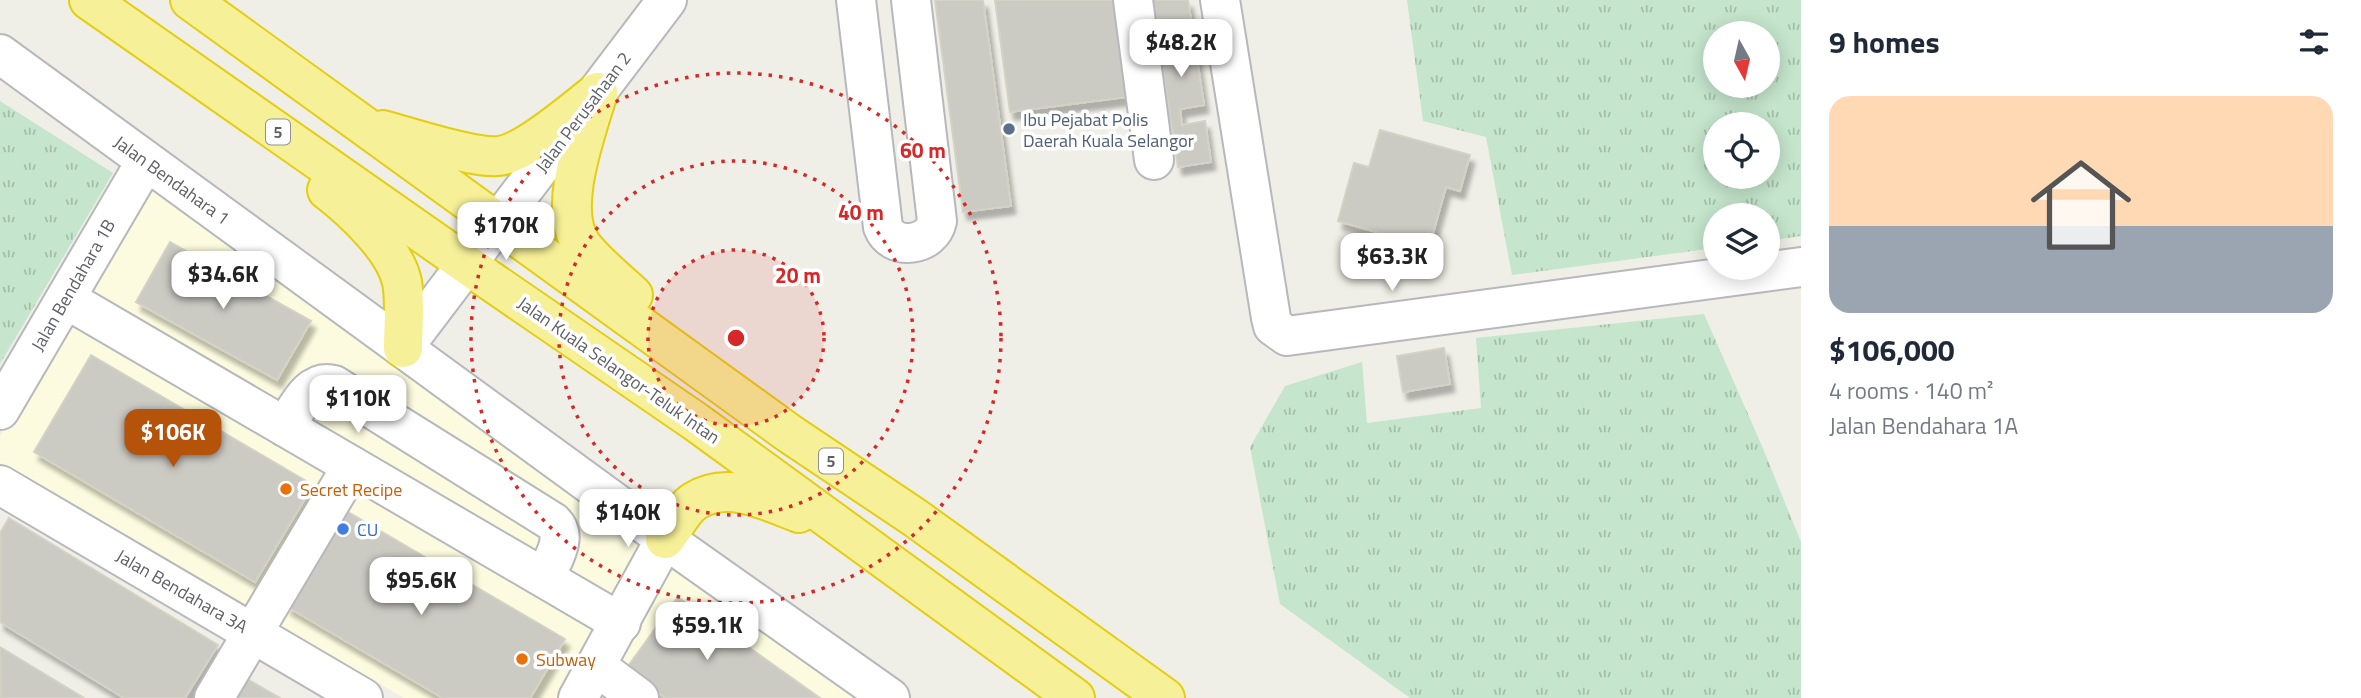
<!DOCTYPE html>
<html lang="en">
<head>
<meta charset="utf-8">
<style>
  body { margin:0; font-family:"Titillium Web",sans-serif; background:#f6f6f7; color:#1f2937; height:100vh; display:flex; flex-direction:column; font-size:26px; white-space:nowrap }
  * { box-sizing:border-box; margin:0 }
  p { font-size:23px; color:#747a83 }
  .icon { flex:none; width:38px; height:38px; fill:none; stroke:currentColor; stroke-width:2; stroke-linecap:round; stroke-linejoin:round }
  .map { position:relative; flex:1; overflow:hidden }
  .details { display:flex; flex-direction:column; background:#fff; width:560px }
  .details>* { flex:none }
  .needle { width:46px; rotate:172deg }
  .fabs { position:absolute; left:1703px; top:21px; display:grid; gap:14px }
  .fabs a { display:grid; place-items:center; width:77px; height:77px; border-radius:50%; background:#fff; box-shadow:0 4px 18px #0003; font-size:35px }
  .price { position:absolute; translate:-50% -60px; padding:0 16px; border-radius:14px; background:#fff; color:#222; font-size:23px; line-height:46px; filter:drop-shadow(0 2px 4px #0008) }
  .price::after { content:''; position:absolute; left:50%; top:42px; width:21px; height:16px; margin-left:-10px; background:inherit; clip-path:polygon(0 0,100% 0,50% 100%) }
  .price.current { background:#b45309; color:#fff }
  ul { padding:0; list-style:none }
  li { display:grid; align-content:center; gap:14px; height:371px; padding:0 28px }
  li span { display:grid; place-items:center; height:217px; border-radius:21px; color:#555 }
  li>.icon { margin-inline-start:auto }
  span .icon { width:126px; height:126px; fill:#fffc; stroke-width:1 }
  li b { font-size:30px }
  h2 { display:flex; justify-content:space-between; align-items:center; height:84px; padding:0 28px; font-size:30px }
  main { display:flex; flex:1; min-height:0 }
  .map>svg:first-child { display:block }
</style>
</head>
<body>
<main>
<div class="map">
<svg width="1801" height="698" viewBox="0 0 1801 698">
  <defs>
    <pattern id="grass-tufts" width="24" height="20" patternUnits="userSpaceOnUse" patternTransform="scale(1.75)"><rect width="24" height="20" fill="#c5e5cc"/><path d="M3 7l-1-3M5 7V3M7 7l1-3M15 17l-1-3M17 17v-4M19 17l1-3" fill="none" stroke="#a3bda9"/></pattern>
    <filter id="shadow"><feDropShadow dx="4.5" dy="8" stdDeviation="2" flood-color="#0004"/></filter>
  </defs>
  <rect width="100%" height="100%" fill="#efefe7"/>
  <!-- commercial -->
  <path fill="#fcfbdf" d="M149,181L645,547L856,698H656L590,649L562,698H404L0,463V436Z"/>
  <!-- grass -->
  <g fill="url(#grass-tufts)" fill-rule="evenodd">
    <path d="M1407,0H1801V236L1768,241V215H1715V248L1512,275L1486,137L1423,121ZM1715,33H1768V86H1715ZM1715,124H1768V177H1715Z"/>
    <path d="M0,101L113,173L0,364Z"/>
    <path d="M1704,314L1762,446L1801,542V698H1410L1280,604L1250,447L1285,386L1362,362L1367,423L1481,408L1476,338Z"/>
  </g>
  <!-- building -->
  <g fill="#cbcac3" stroke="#d4d2c5" stroke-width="2" filter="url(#shadow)">
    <path d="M935,0H983L1011,206L963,212Z"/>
    <path d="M995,0H1114L1127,97L1010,112Z"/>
    <path d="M1152,0H1188L1204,105L1180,109L1182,125L1205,121L1211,162L1178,167Z"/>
    <path d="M1380,130L1470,155L1460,191L1446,187L1429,247L1338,221L1354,163L1369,167Z"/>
    <path d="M170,242L311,321L277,380L136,302Z"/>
    <path d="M1444,348L1450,384L1403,392L1397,356Z"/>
    <path d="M91,355L313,485L255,582L34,452Z"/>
    <path d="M343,509L565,639L530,698H443L286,606Z"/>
    <path d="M9,518L218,645L185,698H124L0,622V533Z"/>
    <path d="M678,597L820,698H666L626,669Z"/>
    <path d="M0,647L84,698H0Z"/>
    <path d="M242,676L280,698H229Z"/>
  </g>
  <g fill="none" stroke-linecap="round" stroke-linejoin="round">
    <!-- minor casing -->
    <g stroke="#b7b8bc" stroke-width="42">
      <g id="minor">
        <path d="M856,0L883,227C893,252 932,246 937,221L911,0"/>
        <path d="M1133,0L1154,160"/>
        <path d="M1220,0L1271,318L1273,326L1287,336L1801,267"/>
        <path d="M0,54L665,539L890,698"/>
        <path d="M66,299L621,623"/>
        <path d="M403,348L667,0"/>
        <path d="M0,410L146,161"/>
        <path d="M285,427C297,409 309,378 334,385L553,522C569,537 552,560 545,578"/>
        <path d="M0,485L363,698"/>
        <path d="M596,666L639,698"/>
        <path d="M214,698L352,466"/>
        <path d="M578,698L665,539"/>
      </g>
    </g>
    <!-- highway casing -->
    <g stroke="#e5cd11" stroke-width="42">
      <g id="highway">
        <path d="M89,0L482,275L696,422L1075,698"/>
        <path d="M190,0L790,434L914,517L1165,698"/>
        <path d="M598,92C587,131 556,209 582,245C594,262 617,280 633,295"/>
        <path d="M383,130C409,137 474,159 499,156C526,153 575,109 598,92"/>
        <path d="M327,190C354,211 395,249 402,282C406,303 403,327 403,348"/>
        <path d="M665,539C674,528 683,508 695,501C729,480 767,501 799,513"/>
      </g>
    </g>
    <!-- minor -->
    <use href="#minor" stroke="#fff" stroke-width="38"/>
    <!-- highway -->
    <use href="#highway" stroke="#f6f098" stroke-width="38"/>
  </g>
  <!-- distance rings -->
  <circle cx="736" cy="338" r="88" fill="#d62828" fill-opacity=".12"/>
  <g fill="none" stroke="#d62828" stroke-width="3.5" stroke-dasharray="3.5 7">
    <circle cx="736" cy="338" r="88"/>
    <circle cx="736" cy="338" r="177"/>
    <circle cx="736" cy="338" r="265"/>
  </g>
  <!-- markers -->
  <circle fill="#5c6f8a" stroke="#fff" stroke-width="2.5" cx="1009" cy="129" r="7"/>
  <g fill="#e8710a" stroke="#fff" stroke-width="2.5">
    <circle cx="286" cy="489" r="7"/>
    <circle cx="522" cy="659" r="7"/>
  </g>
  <circle fill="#3f7fe0" stroke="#fff" stroke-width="2.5" cx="343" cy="529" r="7"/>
  <g text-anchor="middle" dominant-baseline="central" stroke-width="7" stroke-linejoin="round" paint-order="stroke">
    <!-- shield labels -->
    <g fill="#fff" stroke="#8e9094" stroke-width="2">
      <rect x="266" y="119.5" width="24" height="25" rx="5"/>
      <rect x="819" y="448.5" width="24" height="25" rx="5"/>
    </g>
    <g font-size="16" font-weight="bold" fill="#5e6066">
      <text x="278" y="132">5</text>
      <text x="831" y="461">5</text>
    </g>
    <!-- street labels -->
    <g font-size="18" fill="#5e6066" stroke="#fff">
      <text transform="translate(583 112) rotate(-53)">Jalan Perusahaan 2</text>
      <text transform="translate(172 180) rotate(36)">Jalan Bendahara 1</text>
      <text transform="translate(73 285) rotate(-60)">Jalan Bendahara 1B</text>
      <text transform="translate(619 370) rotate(35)">Jalan Kuala Selangor-Teluk Intan</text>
      <text transform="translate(182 591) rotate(30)">Jalan Bendahara 3A</text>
    </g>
    <!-- service labels -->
    <g font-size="18" fill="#4e5e75" stroke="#fff" text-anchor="start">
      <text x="1023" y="119">Ibu Pejabat Polis<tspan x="1023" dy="21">Daerah Kuala Selangor</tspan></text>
    </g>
    <!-- food labels -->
    <g font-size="18" fill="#c56008" stroke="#fff" text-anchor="start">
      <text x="300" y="489">Secret Recipe</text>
      <text x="536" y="659">Subway</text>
    </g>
    <!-- shop labels -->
    <g font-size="18" fill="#366cbe" stroke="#fff" text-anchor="start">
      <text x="357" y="529">CU</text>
    </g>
  </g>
  <circle cx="736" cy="338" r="10" fill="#d62828" stroke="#fff" stroke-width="3.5"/>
  <g font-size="21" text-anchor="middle" font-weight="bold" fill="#d62828" stroke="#fff" stroke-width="7" stroke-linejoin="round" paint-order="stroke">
    <text x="923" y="158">60 m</text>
    <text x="861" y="220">40 m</text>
    <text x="798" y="283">20 m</text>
  </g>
</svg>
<div class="fabs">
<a><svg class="needle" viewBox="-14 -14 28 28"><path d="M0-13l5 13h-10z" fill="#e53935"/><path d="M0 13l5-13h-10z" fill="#747a83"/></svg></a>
<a><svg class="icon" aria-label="locate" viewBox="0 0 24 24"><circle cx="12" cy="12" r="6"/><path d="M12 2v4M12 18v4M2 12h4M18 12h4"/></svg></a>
<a><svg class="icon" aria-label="layers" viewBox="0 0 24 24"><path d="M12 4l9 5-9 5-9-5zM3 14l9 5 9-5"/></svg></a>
</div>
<b class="price" style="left:1181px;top:79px">$48.2K</b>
<b class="price" style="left:506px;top:262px">$170K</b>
<b class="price" style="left:1392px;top:293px">$63.3K</b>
<b class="price" style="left:223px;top:311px">$34.6K</b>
<b class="price" style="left:358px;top:435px">$110K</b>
<b class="price current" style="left:173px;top:469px">$106K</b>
<b class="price" style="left:628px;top:549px">$140K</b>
<b class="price" style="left:421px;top:617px">$95.6K</b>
<b class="price" style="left:707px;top:662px">$59.1K</b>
</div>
<section class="details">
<h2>9 homes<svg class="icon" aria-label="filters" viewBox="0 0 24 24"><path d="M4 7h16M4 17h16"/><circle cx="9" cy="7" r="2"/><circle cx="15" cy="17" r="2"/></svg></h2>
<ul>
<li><span style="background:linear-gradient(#ffd9b3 60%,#9aa5b1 0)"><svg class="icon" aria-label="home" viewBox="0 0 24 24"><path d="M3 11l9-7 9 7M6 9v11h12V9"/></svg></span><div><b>$106,000</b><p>4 rooms · 140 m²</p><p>Jalan Bendahara 1A</p></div></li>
</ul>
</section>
</main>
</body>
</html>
